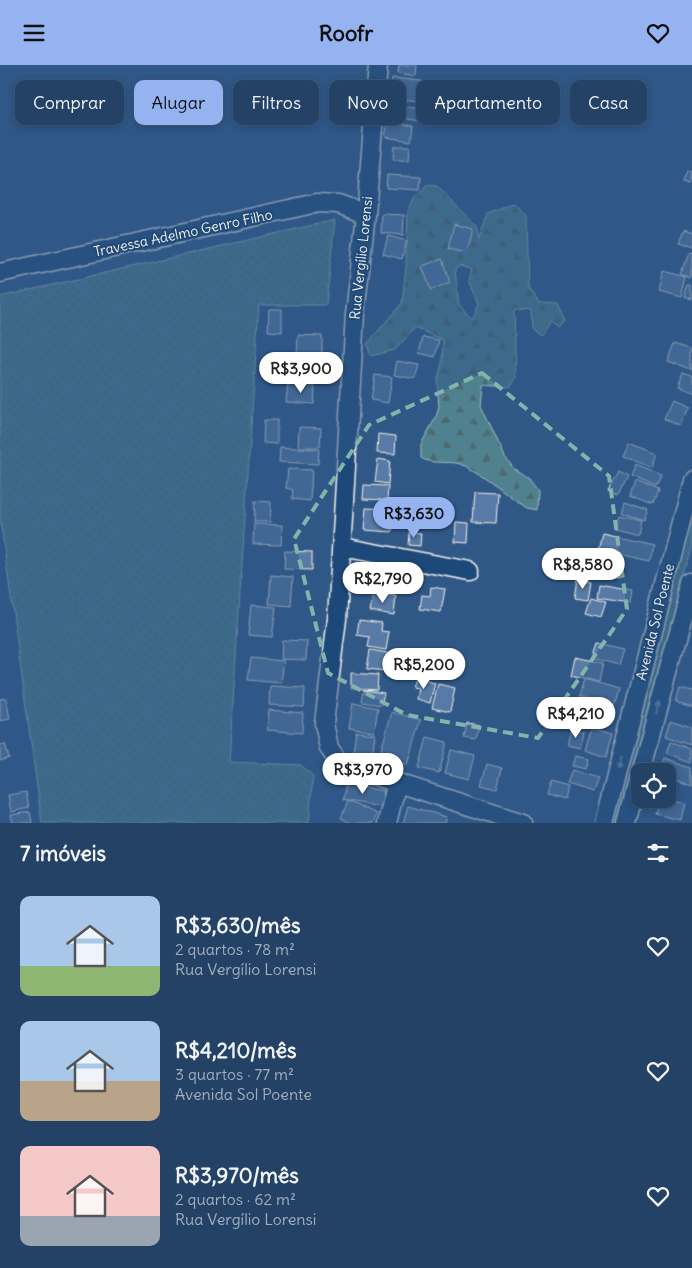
<!DOCTYPE html>
<html lang="pt">
<head>
<meta charset="utf-8">
<style>
  body { margin:0; font-family:Delius,sans-serif; background:#2c496b; color:#f1f3f6; height:100vh; display:flex; flex-direction:column; font-size:19px; white-space:nowrap }
  * { box-sizing:border-box; margin:0 }
  p { font-size:16px; color:#a3b0bf }
  .icon { flex:none; width:28px; height:28px; fill:none; stroke:currentColor; stroke-width:2; stroke-linecap:round; stroke-linejoin:round }
  .map { position:relative; height:758px; overflow:hidden }
  .panel { display:flex; flex-direction:column; background:#244265; flex:1 }
  .panel>* { flex:none }
  .guide { position:absolute; left:15px; top:15px; width:662px; height:45px; display:flex; gap:10px }
  .fabs { position:absolute; left:631px; top:698px; display:grid; gap:10px }
  .fabs a { display:grid; place-items:center; width:45px; height:45px; border-radius:10px; background:#244265; box-shadow:0 2px 8px #0003,0 0 0 1px #415b79; font-size:25px }
  .price { position:absolute; translate:-50% -42px; padding:0 11px; border-radius:18px; background:#fff; color:#222; font-size:16px; line-height:32px; filter:drop-shadow(0 1px 2px #0008) }
  .price::after { content:''; position:absolute; left:50%; top:30px; width:15px; height:11px; margin-left:-8px; background:inherit; clip-path:polygon(0 0,100% 0,50% 100%) }
  .price.current { background:#95b2f1; color:#111 }
  ul { padding:0; list-style:none }
  li { display:flex; align-items:center; gap:15px; height:125px; padding:0 20px }
  li span { display:grid; place-items:center; flex:none; width:140px; height:100px; border-radius:10px; color:#555 }
  li>.icon { margin-inline-start:auto }
  span .icon { width:60px; height:60px; fill:#fffc; stroke-width:1 }
  li b { font-size:21px }
  h2 { display:flex; justify-content:space-between; align-items:center; height:60px; padding:0 20px; font-size:21px }
  .tag { padding:0 18px; border-radius:10px; background:#244265; box-shadow:0 2px 8px #0003,0 0 0 1px #415b79; font-size:18px; line-height:45px }
  .tag.current { background:#95b2f1; color:#111 }
  header { display:flex; justify-content:space-between; align-items:center; height:65px; padding:0 20px; background:#95b2f1; color:#111; font-size:22px; font-weight:800 }
  .map>svg:first-child { display:block }
</style>
</head>
<body>
<header><svg class="icon" aria-label="menu" viewBox="0 0 24 24"><path d="M4 6h16M4 12h16M4 18h16"/></svg>Roofr<svg class="icon" aria-label="heart" viewBox="0 0 24 24"><path d="M12 20l-8-8c-3-5 5-10 8-4 3-6 11-1 8 4z"/></svg></header>
<div class="map">
<svg width="692" height="758" viewBox="0 0 692 758">
  <defs>
    <pattern id="grass-dots" width="8" height="8" patternUnits="userSpaceOnUse" patternTransform="scale(1.25)"><rect width="8" height="8" fill="#50828e"/><path d="M2 2h.1M6 6h.1" fill="none" stroke="#4d686e" stroke-width="1.8" stroke-linecap="round"/></pattern>
    <pattern id="forest-firs" width="22" height="20" patternUnits="userSpaceOnUse" patternTransform="scale(1.25)"><rect width="22" height="20" fill="#50828e"/><path d="M5 1l3.5 6h-7zM16 11l3.5 6h-7z" fill="#4d686e"/></pattern>
  </defs>
  <rect width="100%" height="100%" fill="#305887"/>
  <filter id="ink" filterUnits="userSpaceOnUse"><feTurbulence type="fractalNoise" baseFrequency=".02" numOctaves="2"/><feDisplacementMap in="SourceGraphic" scale="10" xChannelSelector="R" yChannelSelector="G"/><feConvolveMatrix kernelMatrix="1 2 1 2 8 2 1 2 1" color-interpolation-filters="sRGB"/></filter>
  <g filter="url(#ink)">
    <!-- grass -->
    <g fill="url(#grass-dots)" stroke="#a2babb">
      <path d="M335,155L326,240H259L229,697L301,700L313,711L309,758H42L0,453V232Z"/>
      <path d="M692,427V483L616,758H610Z"/>
    </g>
    <!-- forest -->
    <path fill="url(#forest-firs)" stroke="#a2babb" fill-rule="evenodd" d="M427,120L437,121L477,162L479,175L488,149L514,138L526,151L528,223L539,239L558,240L565,256L557,263L550,256L541,270L532,265L531,246L514,245L516,314L510,322L483,320L481,340L505,392L514,404L529,413L538,425L537,445L527,443C507,430 488,412 466,401C452,394 433,401 421,393V379L436,352L439,342L437,317L442,298L443,275L415,263L395,285L371,291L367,279L402,238L406,201L408,146L414,134ZM460,201L472,205L469,215L479,239L472,253L459,240L455,205Z"/>
    <!-- building -->
    <g fill="#597aa6" stroke="#f4f1e8">
      <path d="M399,0H417L416,11L398,8Z"/>
      <path d="M392,13L422,16L420,36L389,33Z"/>
      <path d="M390,39L422,44L420,56L389,51Z"/>
      <path d="M388,57L413,61L411,76L385,72Z"/>
      <path d="M394,81H410L409,95H393Z"/>
      <path d="M687,106L692,107L691,119L684,117Z"/>
      <path d="M387,110L421,112L420,125L386,123Z"/>
      <path d="M382,149L404,150L403,170L381,168Z"/>
      <path d="M454,159L473,164L467,188L448,184Z"/>
      <path d="M683,166L692,169V183L678,179Z"/>
      <path d="M388,171L407,176L402,194L383,189Z"/>
      <path d="M689,189L692,190V213L682,209Z"/>
      <path d="M442,194L450,217L431,225L422,201Z"/>
      <path d="M664,206L687,212L682,233L659,227Z"/>
      <path d="M689,220H692V235L685,233Z"/>
      <path d="M269,244H282V267L268,266Z"/>
      <path d="M298,270L322,271V291L297,290Z"/>
      <path d="M423,272L439,275L435,292L419,288Z"/>
      <path d="M675,278L692,283V306L668,297Z"/>
      <path d="M397,296L419,300L415,314L394,310Z"/>
      <path d="M683,309L692,312V329L677,323Z"/>
      <path d="M375,310L392,312L388,338L371,335Z"/>
      <path d="M288,319L315,321L314,339L286,337Z"/>
      <path d="M672,336L688,343L681,361L664,354Z"/>
      <path d="M264,355H277V379L263,378Z"/>
      <path d="M299,362L321,363L320,382H298Z"/>
      <path d="M378,369L396,371L395,389L377,388Z"/>
      <path d="M629,377L657,388L652,403L623,391Z"/>
      <path d="M280,382L319,384L318,399L279,397Z"/>
      <path d="M378,394L390,396L388,419L375,417Z"/>
      <path d="M635,400L661,411L655,423L630,412Z"/>
      <path d="M288,404L312,405L310,436L292,434L293,425L286,423Z"/>
      <path d="M618,407L627,412L618,430L608,426Z"/>
      <path d="M635,417L658,426L653,440L630,431Z"/>
      <path d="M364,420L388,421L387,435L363,434Z"/>
      <path d="M475,427L498,428L496,458L473,457Z"/>
      <path d="M255,436L271,437L270,457H254Z"/>
      <path d="M625,437L648,445L644,455L622,448Z"/>
      <path d="M366,443L394,444L392,467L364,465Z"/>
      <path d="M411,443L426,444L425,460L410,459Z"/>
      <path d="M619,450L641,455L638,469L615,463Z"/>
      <path d="M456,457L469,458L468,478L455,477Z"/>
      <path d="M254,459L282,460L281,480L253,479Z"/>
      <path d="M409,467L421,468L420,481L408,480Z"/>
      <path d="M602,468L652,479L649,496L598,485Z"/>
      <path d="M285,486L312,487V505L284,504Z"/>
      <path d="M599,496L622,500L619,513L596,509Z"/>
      <path d="M271,510L293,512L291,541L269,539Z"/>
      <path d="M578,514L591,517L588,535L575,533Z"/>
      <path d="M599,520L633,526L631,538L597,533Z"/>
      <path d="M431,522L445,524L441,547L420,544L422,530L430,531Z"/>
      <path d="M373,528L396,531L394,550L370,546Z"/>
      <path d="M591,533L606,537L601,552L586,548Z"/>
      <path d="M251,540L276,542L272,572L248,570Z"/>
      <path d="M359,555L382,558L381,566L389,567L386,585L368,582L370,572L357,570Z"/>
      <path d="M282,575L307,576L306,595L281,594Z"/>
      <path d="M599,578L623,584L618,600L594,593Z"/>
      <path d="M370,585L388,588L386,606L367,604Z"/>
      <path d="M398,588L418,590L417,608L406,607L407,597L397,596Z"/>
      <path d="M575,592L603,598L599,617L571,610Z"/>
      <path d="M251,593L284,596L281,618L248,615Z"/>
      <path d="M351,608L378,610L377,625L351,623Z"/>
      <path d="M415,613L435,618L430,638L416,634L418,623L412,622Z"/>
      <path d="M584,614L619,624L614,642L579,632Z"/>
      <path d="M438,619L455,623L450,647L432,643Z"/>
      <path d="M270,621L305,623L304,642L269,640Z"/>
      <path d="M680,622L692,625V641L676,636Z"/>
      <path d="M364,625L384,628L381,640L362,637Z"/>
      <path d="M6,633L10,654L0,656V634Z"/>
      <path d="M573,633L594,639L588,658L567,652Z"/>
      <path d="M353,638L378,643L374,667L349,663Z"/>
      <path d="M269,645L303,648L302,668L267,665Z"/>
      <path d="M392,647L421,655L408,700L379,692Z"/>
      <path d="M671,655L692,662V680L666,671Z"/>
      <path d="M467,658L479,660L476,675L464,673Z"/>
      <path d="M592,662L613,668L606,692L585,685Z"/>
      <path d="M571,664L584,667L580,683L567,680Z"/>
      <path d="M356,667L375,669L371,698L352,695Z"/>
      <path d="M427,672L447,677L439,708L419,703Z"/>
      <path d="M671,676L692,684V697L667,688Z"/>
      <path d="M5,679L9,693L0,696V680Z"/>
      <path d="M451,685L475,691L469,714L445,708Z"/>
      <path d="M575,691L589,694L586,704L572,701Z"/>
      <path d="M665,693L692,702V719L668,710V706H660Z"/>
      <path d="M487,699L502,703L497,724L481,720Z"/>
      <path d="M572,705L598,713L593,727L567,719Z"/>
      <path d="M551,717L568,722L565,735L547,730Z"/>
      <path d="M346,719L384,726L381,742L343,735Z"/>
      <path d="M26,727L29,743L11,747L8,730Z"/>
      <path d="M668,733L684,737L680,755L655,749L659,734Z"/>
      <path d="M348,736L377,749L373,758H351L341,753Z"/>
      <path d="M408,741L447,752L445,758H403Z"/>
      <path d="M30,747L32,758H13L11,750Z"/>
    </g>
    <g fill="none" stroke-linecap="round" stroke-linejoin="round">
      <!-- minor casing -->
      <g stroke="#f4f1e8" stroke-width="21">
        <g id="minor">
          <path d="M378,0L366,149L355,249L337,554L324,658L329,683L341,700L523,758"/>
          <path d="M0,208L317,138L338,139L366,149"/>
          <path d="M342,482L470,506"/>
          <path d="M641,706L692,519"/>
          <path d="M387,758L397,717"/>
          <path d="M604,758L692,414"/>
          <path d="M627,758L640,709"/>
        </g>
      </g>
      <!-- minor -->
      <use href="#minor" stroke="#1f4a7a" stroke-width="18"/>
    </g>
    <!-- one-way arrows -->
    <defs><path id="oneway-solid" d="M-6-.8H1V-3.2L6.5 0L1 3.2V.8H-6Z" transform="scale(1.25)"/></defs>
    <g fill="#748da6">
      <use href="#oneway-solid" transform="translate(658 642) rotate(-75)"/>
      <use href="#oneway-solid" transform="translate(619 699) rotate(104)"/>
    </g>
  </g>
  <!-- marked area -->
  <path d="M0 0H692V758H0ZM482,308L609,411L627,544L538,673L407,650L328,608L294,474L369,360Z" fill="#305887" fill-opacity=".55" fill-rule="evenodd"/>
  <path fill="none" stroke="#82b4ab" stroke-width="4" stroke-dasharray="10 6" stroke-linejoin="round" d="M482,308L609,411L627,544L538,673L407,650L328,608L294,474L369,360Z"/>
  <g text-anchor="middle" dominant-baseline="central" stroke-width="4" stroke-linejoin="round" paint-order="stroke">
    <!-- street labels -->
    <g font-size="14" fill="#f4f1e8" stroke="#1f4a7a">
      <text transform="translate(183 168) rotate(-12)">Travessa Adelmo Genro Filho</text>
      <text transform="translate(361 193) rotate(-84)">Rua Vergílio Lorensi</text>
      <text transform="translate(655 557) rotate(-76)">Avenida Sol Poente</text>
    </g>
  </g>
</svg>
<div class="fabs">
<a><svg class="icon" aria-label="locate" viewBox="0 0 24 24"><circle cx="12" cy="12" r="6"/><path d="M12 2v4M12 18v4M2 12h4M18 12h4"/></svg></a>
</div>
<b class="price" style="left:301px;top:329px">R$3,900</b>
<b class="price current" style="left:414px;top:474px">R$3,630</b>
<b class="price" style="left:583px;top:525px">R$8,580</b>
<b class="price" style="left:383px;top:539px">R$2,790</b>
<b class="price" style="left:424px;top:625px">R$5,200</b>
<b class="price" style="left:576px;top:674px">R$4,210</b>
<b class="price" style="left:363px;top:730px">R$3,970</b>
<div class="guide">
<a class="tag">Comprar</a>
<a class="tag current">Alugar</a>
<a class="tag">Filtros</a>
<a class="tag">Novo</a>
<a class="tag">Apartamento</a>
<a class="tag">Casa</a>
</div>
</div>
<section class="panel">
<h2>7 imóveis<svg class="icon" aria-label="filters" viewBox="0 0 24 24"><path d="M4 7h16M4 17h16"/><circle cx="9" cy="7" r="2"/><circle cx="15" cy="17" r="2"/></svg></h2>
<ul>
<li><span style="background:linear-gradient(#a9c7e8 70%,#8fb573 0)"><svg class="icon" aria-label="home" viewBox="0 0 24 24"><path d="M3 11l9-7 9 7M6 9v11h12V9"/></svg></span><div><b>R$3,630/mês</b><p>2 quartos · 78 m²</p><p>Rua Vergílio Lorensi</p></div><svg class="icon" aria-label="heart" viewBox="0 0 24 24"><path d="M12 20l-8-8c-3-5 5-10 8-4 3-6 11-1 8 4z"/></svg></li>
<li><span style="background:linear-gradient(#a9c7e8 60%,#b9a48a 0)"><svg class="icon" aria-label="home" viewBox="0 0 24 24"><path d="M3 11l9-7 9 7M6 9v11h12V9"/></svg></span><div><b>R$4,210/mês</b><p>3 quartos · 77 m²</p><p>Avenida Sol Poente</p></div><svg class="icon" aria-label="heart" viewBox="0 0 24 24"><path d="M12 20l-8-8c-3-5 5-10 8-4 3-6 11-1 8 4z"/></svg></li>
<li><span style="background:linear-gradient(#f6c9c9 70%,#9aa5b1 0)"><svg class="icon" aria-label="home" viewBox="0 0 24 24"><path d="M3 11l9-7 9 7M6 9v11h12V9"/></svg></span><div><b>R$3,970/mês</b><p>2 quartos · 62 m²</p><p>Rua Vergílio Lorensi</p></div><svg class="icon" aria-label="heart" viewBox="0 0 24 24"><path d="M12 20l-8-8c-3-5 5-10 8-4 3-6 11-1 8 4z"/></svg></li>
</ul>
</section>
</body>
</html>
